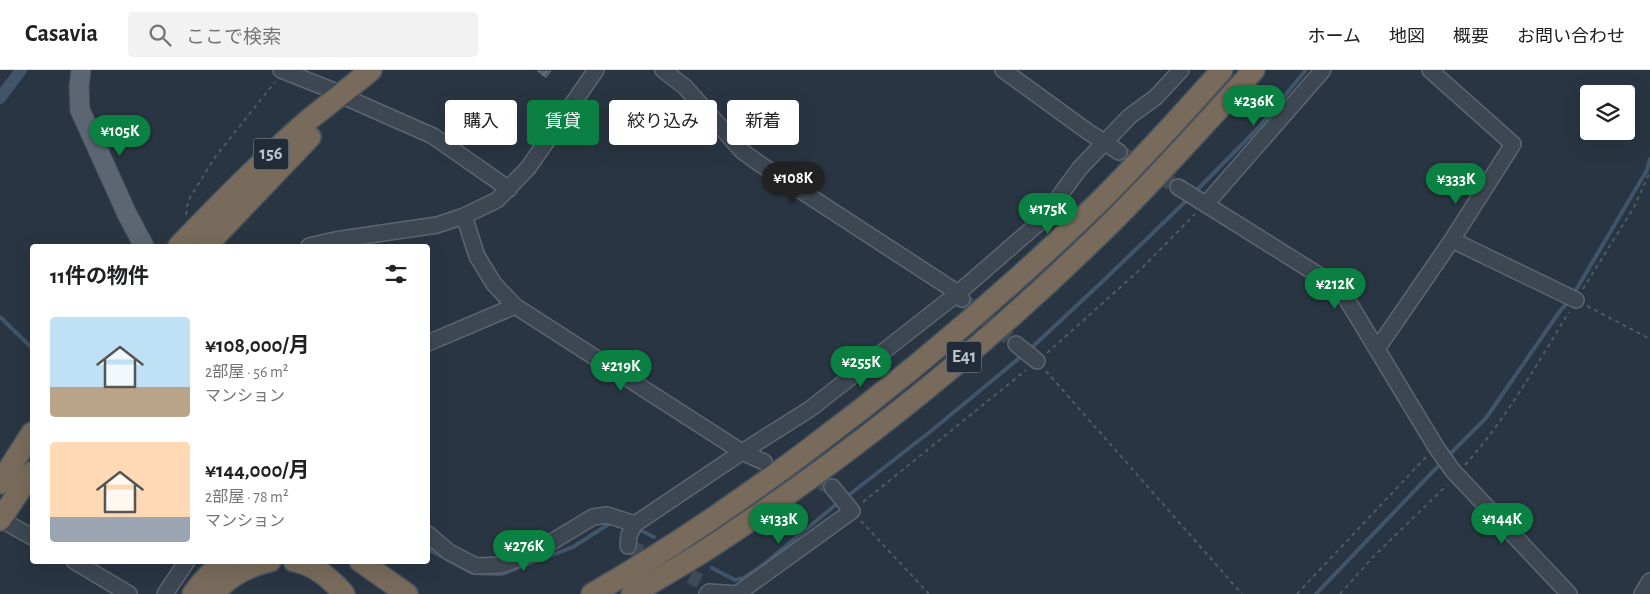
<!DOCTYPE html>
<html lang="ja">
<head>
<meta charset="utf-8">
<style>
  body { margin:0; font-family:"Alegreya Sans","Noto Sans JP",sans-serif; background:#f2f2f2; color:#202124; height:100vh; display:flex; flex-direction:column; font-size:19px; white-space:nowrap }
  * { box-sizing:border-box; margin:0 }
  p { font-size:16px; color:#757577 }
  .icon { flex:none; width:28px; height:28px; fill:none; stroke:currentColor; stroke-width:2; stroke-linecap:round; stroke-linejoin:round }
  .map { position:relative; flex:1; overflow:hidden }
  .details { position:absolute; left:30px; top:174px; width:400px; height:320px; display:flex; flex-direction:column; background:#fff; border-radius:5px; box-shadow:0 5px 20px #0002 }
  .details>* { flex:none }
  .banner { position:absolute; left:445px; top:30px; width:475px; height:45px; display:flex; gap:10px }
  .buttons { position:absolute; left:1580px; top:15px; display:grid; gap:10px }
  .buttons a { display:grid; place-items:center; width:55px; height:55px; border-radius:5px; background:#fff; box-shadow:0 5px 20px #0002; font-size:25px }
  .price { position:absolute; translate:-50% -42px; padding:0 11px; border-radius:18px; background:#0b8043; color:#fff; font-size:16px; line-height:32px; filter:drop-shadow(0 1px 2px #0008) }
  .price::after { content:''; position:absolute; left:50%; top:30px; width:15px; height:11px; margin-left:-8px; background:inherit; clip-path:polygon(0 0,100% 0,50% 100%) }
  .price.selected { background:#222; color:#fff }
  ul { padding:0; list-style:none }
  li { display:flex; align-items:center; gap:15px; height:125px; padding:0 20px }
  li span { display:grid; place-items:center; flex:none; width:140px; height:100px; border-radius:5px; color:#555 }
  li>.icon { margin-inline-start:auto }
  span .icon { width:60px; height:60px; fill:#fffc; stroke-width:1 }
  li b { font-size:21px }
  h2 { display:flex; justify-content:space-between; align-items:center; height:60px; padding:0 20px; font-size:21px }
  .chip { padding:0 18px; border-radius:5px; background:#fff; box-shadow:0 5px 20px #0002; font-size:18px; line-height:45px }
  .chip.selected { background:#0b8043; color:#fff }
  header { display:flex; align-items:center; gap:30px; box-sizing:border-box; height:70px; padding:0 25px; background:#fff; border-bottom:1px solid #e0e0e0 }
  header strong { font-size:24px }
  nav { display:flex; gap:28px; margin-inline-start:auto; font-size:18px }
  .search { width:350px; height:45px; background:#f2f2f2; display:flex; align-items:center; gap:12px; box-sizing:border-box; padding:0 18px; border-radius:5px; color:#757577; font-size:19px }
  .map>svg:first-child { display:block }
</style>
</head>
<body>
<header>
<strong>Casavia</strong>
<div class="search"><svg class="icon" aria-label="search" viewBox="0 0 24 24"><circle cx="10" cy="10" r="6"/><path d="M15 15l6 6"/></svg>ここで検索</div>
<nav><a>ホーム</a><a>地図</a><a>概要</a><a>お問い合わせ</a></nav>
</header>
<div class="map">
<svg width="1650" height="524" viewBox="0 0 1650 524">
  <defs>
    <pattern id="building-hatch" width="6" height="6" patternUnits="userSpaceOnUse" patternTransform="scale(1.25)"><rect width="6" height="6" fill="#55606f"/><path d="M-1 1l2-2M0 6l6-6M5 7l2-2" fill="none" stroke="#6c7582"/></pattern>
  </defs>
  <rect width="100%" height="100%" fill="#293542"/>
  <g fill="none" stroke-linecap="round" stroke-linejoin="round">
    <!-- stream -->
    <g stroke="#40546a" stroke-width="4">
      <path d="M1195,122L1259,57L1306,0"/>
      <path d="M1573,225L1647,100L1650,89"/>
      <path d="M0,247L32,278"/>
      <path d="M1028,281L1103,211L1188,129"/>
      <path d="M1447,387L1486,348L1560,241L1569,231"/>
      <path d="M845,428L931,361L1023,285"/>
      <path d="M636,458L654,467"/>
      <path d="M428,479L472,503L502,504L573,477L612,452"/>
      <path d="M712,498L735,510L744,508L763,495L839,432"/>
      <path d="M1316,524L1442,392"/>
    </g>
    <!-- canal -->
    <path stroke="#40546a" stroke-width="12" d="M0,28L21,0"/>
  </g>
  <!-- building -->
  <path fill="url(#building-hatch)" stroke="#242e3a" d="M535,0H553L546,9Z"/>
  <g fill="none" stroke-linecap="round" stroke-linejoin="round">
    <!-- minor-tunnel -->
    <g stroke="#3f4a57" stroke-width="15" stroke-dasharray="15 8" stroke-linecap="butt">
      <path d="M1119,82L1178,117"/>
      <path d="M962,229L1016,274"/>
      <path d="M777,397L832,417"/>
      <path d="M628,476L700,511"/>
    </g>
    <!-- minor casing -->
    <g stroke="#5c6570" stroke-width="18">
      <g id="minor">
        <path d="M281,0L342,24"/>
        <path d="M663,0L685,17L742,81L760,94L958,223L962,229"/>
        <path d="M1003,0L1087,61L1119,82"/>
        <path d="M1430,0L1513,74L1452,170L1576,230"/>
        <path d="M347,28L433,66L509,119"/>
        <path d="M1178,117L1320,206L1346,228L1436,377L1453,401L1569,524"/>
        <path d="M1206,134L1323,0"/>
        <path d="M464,146L477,186L494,214L515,236L742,382L764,392"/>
        <path d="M309,176L335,170L437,155L464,146L497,130L528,98L596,0"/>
        <path d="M428,273L515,236"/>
        <path d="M1016,274L1037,291"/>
        <path d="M1377,279L1452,170"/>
        <path d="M0,449L32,467"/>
        <path d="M428,464L449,482L476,496L502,495L535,482L593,447L607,445L635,454"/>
        <path d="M628,476L629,465L635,454L742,382L810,339L958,223L1041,151L1080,98L1130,46L1156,27L1181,0"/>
        <path d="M74,491L129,524"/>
        <path d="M165,524L187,491"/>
        <path d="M707,524L709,522L737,524L852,441L832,417"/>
        <path d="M1642,524L1650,511"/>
      </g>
    </g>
    <!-- major casing -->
    <g stroke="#47505c" stroke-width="21">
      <path id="major" d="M81,0L79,17L80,40L127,144L144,176"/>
    </g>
    <!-- highway casing -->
    <g stroke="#48525d" stroke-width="24">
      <g id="highway">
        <path d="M179,176C221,132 264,88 311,48C331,32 351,17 371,0"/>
        <path d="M206,176L310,67"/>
        <path d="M0,413L32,363"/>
        <path d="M0,450L32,402"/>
        <path d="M294,491C314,494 331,509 344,524"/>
        <path d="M360,491L407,524"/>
        <path d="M193,524C202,511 212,500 226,491"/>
        <path d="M213,524C229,506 247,496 270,491"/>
        <path d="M592,524C667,481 739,432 808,380C910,304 1007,221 1098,133C1141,90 1182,45 1222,0"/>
        <path d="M632,524C658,509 684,494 709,478C854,383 991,272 1114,150C1162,102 1208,51 1254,0"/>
      </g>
    </g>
    <!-- path -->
    <g stroke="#4a5e60" stroke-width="2" stroke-dasharray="4 4" stroke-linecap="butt">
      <path d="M186,145L188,131L215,87L275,12"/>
      <path d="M1583,219L1634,137L1650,102"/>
      <path d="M1587,236L1650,269"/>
      <path d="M1047,283L1144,196L1195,144"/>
      <path d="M1046,301L1242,524"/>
      <path d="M1465,395C1506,349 1537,294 1569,242"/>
      <path d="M863,432L1026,300"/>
      <path d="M861,451L929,524"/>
      <path d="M1297,524L1426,387"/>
      <path d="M1340,524L1373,487L1447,415"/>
    </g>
    <!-- minor -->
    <use href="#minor" stroke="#3d4752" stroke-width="15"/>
    <!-- major -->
    <use href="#major" stroke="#5c6672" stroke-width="19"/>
    <!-- highway -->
    <use href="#highway" stroke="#786b5b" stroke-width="21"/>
  </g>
  <g text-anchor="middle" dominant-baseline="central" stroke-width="4.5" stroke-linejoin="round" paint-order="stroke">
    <!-- shield labels -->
    <g fill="#222c38" stroke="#8d95a0" stroke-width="1">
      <rect x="253.5" y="68.5" width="35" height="31" rx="4"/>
      <rect x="946.5" y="271.5" width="35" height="31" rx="4"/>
    </g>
    <g font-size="18" font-weight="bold" fill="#bbc2cc">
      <text x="271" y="84">156</text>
      <text x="964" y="287">E41</text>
    </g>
  </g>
</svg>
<div class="buttons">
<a><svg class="icon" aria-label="layers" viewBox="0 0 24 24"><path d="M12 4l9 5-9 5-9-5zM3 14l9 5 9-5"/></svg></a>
</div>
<b class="price" style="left:1254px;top:57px">¥236K</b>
<b class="price" style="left:120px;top:87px">¥105K</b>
<b class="price selected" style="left:793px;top:134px">¥108K</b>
<b class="price" style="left:1456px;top:135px">¥333K</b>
<b class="price" style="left:1048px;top:165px">¥175K</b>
<b class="price" style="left:1335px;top:240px">¥212K</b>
<b class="price" style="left:861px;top:318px">¥255K</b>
<b class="price" style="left:621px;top:322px">¥219K</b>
<b class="price" style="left:779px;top:475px">¥133K</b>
<b class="price" style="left:1502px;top:475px">¥144K</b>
<b class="price" style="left:524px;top:502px">¥276K</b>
<div class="banner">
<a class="chip">購入</a>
<a class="chip selected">賃貸</a>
<a class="chip">絞り込み</a>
<a class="chip">新着</a>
</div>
<section class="details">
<h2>11件の物件<svg class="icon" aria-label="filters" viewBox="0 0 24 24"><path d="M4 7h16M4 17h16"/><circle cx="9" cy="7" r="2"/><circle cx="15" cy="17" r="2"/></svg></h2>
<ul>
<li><span style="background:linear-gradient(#bfe0f5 70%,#b9a48a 0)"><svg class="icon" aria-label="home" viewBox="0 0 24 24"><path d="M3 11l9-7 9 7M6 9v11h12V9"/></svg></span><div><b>¥108,000/月</b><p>2部屋 · 56 m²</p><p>マンション</p></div></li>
<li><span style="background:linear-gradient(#ffd9b3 75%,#9aa5b1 0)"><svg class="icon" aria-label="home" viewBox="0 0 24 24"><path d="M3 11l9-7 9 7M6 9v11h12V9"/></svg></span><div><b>¥144,000/月</b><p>2部屋 · 78 m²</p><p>マンション</p></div></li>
</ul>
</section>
</div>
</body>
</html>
